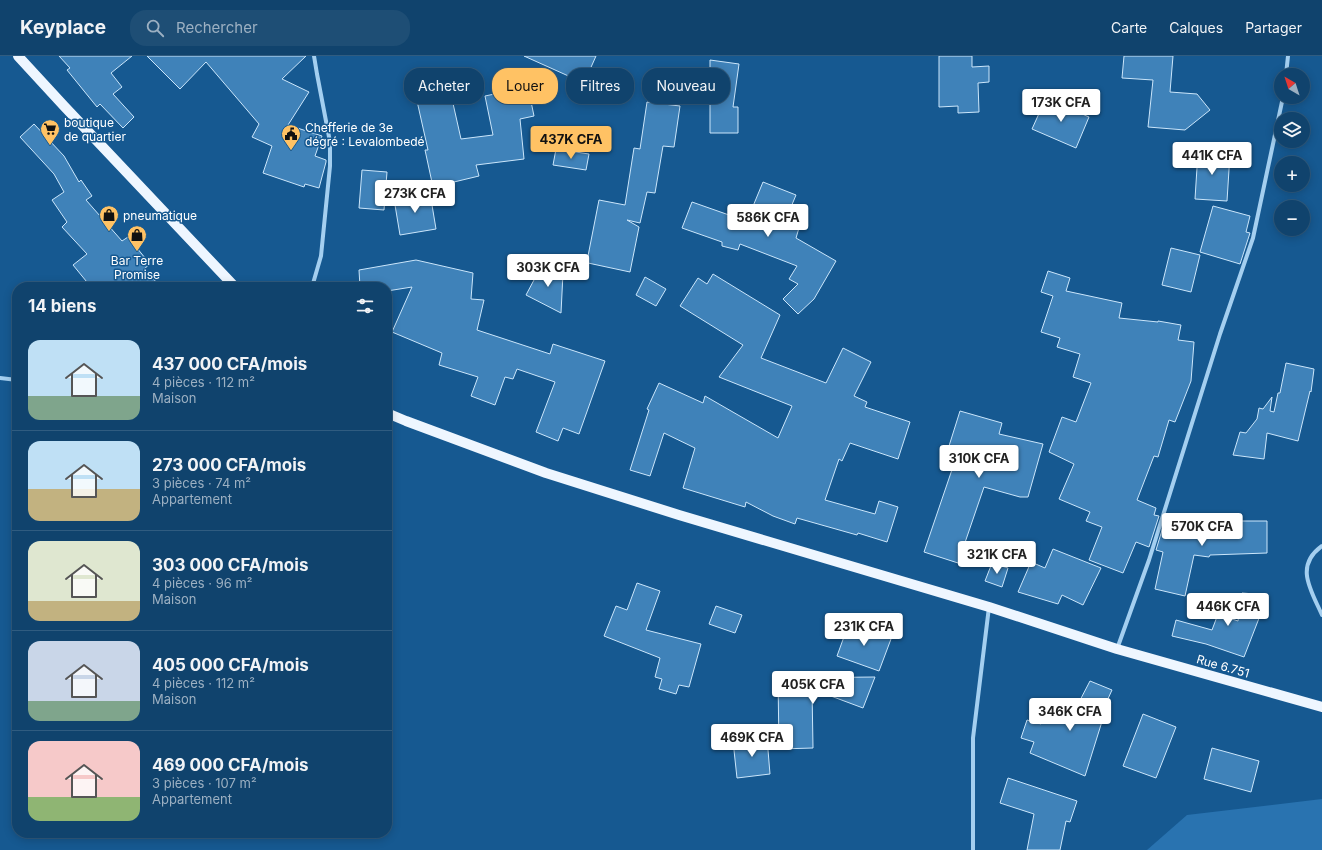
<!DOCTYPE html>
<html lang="fr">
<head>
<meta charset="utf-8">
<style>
  body { margin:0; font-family:Inter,sans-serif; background:#1e4e75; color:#f1f3f6; height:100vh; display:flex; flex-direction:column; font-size:15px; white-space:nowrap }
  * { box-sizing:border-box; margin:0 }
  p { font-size:13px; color:#9cb0c2 }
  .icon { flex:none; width:22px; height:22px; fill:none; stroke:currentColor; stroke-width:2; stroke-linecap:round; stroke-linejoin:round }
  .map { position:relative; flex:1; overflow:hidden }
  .panel { position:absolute; left:12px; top:226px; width:380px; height:556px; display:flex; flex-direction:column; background:#10436d; border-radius:16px; box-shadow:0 2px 10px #0003,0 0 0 1px #305c80 }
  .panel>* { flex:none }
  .hud { position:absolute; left:404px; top:12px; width:380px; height:36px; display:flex; gap:8px }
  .needle { width:26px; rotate:321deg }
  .controls { position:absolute; left:1274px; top:12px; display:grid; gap:8px }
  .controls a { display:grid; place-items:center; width:36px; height:36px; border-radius:50%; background:#10436d; box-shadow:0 2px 10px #0003,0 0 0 1px #305c80; font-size:20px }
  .price { position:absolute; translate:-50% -34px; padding:0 9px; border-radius:4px; background:#fff; color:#222; font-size:13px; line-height:26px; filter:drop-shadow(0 1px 2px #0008) }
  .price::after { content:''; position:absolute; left:50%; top:24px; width:12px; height:9px; margin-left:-6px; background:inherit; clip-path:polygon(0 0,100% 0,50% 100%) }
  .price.selected { background:#ffc264; color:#111 }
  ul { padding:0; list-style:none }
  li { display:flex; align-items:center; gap:12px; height:100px; padding:0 16px }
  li+li { border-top:1px solid #305c80 }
  li span { display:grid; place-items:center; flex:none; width:112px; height:80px; border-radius:12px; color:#555 }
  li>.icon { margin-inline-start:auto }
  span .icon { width:48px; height:48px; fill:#fffc; stroke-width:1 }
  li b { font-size:17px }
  h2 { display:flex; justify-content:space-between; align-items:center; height:48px; padding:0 16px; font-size:17px }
  .pill { padding:0 14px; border-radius:16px; background:#10436d; box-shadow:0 2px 10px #0003,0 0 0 1px #305c80; font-size:14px; line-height:36px }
  .pill.selected { background:#ffc264; color:#111 }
  header { display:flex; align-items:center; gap:24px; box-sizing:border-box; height:56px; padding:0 20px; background:#10436d; border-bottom:1px solid #305c80 }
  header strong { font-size:19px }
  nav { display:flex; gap:22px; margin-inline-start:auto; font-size:14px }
  .search { width:280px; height:36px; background:#1e4e75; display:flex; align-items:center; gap:10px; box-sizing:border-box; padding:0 14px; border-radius:16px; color:#9cb0c2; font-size:15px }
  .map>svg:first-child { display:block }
</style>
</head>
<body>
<header>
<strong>Keyplace</strong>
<div class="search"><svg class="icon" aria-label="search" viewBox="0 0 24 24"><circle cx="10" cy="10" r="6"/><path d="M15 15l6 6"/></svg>Rechercher</div>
<nav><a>Carte</a><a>Calques</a><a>Partager</a></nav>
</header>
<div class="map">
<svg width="1322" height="794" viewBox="0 0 1322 794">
  <rect width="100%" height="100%" fill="#165991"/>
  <!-- green -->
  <path fill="#2973b0" d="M1322,743V794H1147L1187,759Z"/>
  <!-- building -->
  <g fill="#3f82b9" stroke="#cbe6fb">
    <path d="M59,0H132L111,17L122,31L113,38L134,61L123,72L100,48L97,51L67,14L70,12Z"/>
    <path d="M147,0H306L282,23L309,36L288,69L322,80L315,100L326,104V106L319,132L305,128L304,131L263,117L272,90L252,81L259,68L206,6L180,33Z"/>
    <path d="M524,0H596L584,27Z"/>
    <path d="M939,0H972V11L989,10V26L978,27L979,56L958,57V50L939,51Z"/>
    <path d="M1124,0H1173L1170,36L1197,38L1210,54L1185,74L1148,71L1153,24L1122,22Z"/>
    <path d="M710,4L739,8L733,51H738V77H710Z"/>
    <path d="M439,20L440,45L452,43L461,83L493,79L485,40L528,31L534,60L520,63L524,103L476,109L479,120L433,131L425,94H428L417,45H413L412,22Z"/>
    <path d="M1046,42L1089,61L1076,92L1032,73Z"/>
    <path d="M647,46L680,50L674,91L663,90L655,137L647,136L640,167L627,164L639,171L630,216L588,207V200L599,144L625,149L634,92L640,93Z"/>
    <path d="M34,68L64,100L79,126L81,124L92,140L86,144L122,185L128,181L150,208L144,213L161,231H91L73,209L87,198L62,171L67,166L52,144L64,136L54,118L20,81Z"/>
    <path d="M556,93L589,98L586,114L553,109Z"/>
    <path d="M1198,96L1230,98L1227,145L1195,143Z"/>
    <path d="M362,114L387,116L384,154L359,152Z"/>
    <path d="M763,126L796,139L791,151L804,155L796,182L836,205L814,243L798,258L783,243L798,228L789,223L797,210L740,188L738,194L722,190V186L682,172L692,146L729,159L732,150L751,155Z"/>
    <path d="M430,137L436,173L400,179L394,143Z"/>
    <path d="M1213,150L1250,160L1246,176L1250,177L1240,208L1200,196Z"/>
    <path d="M1171,192L1200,199L1191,236L1162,229Z"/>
    <path d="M416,204L473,217L471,243L484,244L477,274L550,298L553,288L605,305L579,378L563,372L558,385L536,376L555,326L517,313L513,323L505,321L495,349L471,340L478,321L439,309L442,297L392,276L412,231L387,235V231H360L359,214Z"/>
    <path d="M543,207L563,217L561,257L526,239Z"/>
    <path d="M1048,215L1070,222L1066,235L1122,247L1119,262L1158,266V265L1181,269L1178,284L1194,286L1191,325L1175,366L1169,364L1158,401L1154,400L1137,444L1156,452L1154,459L1159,460L1149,491L1136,486L1123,517L1089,504L1102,471L1086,465L1090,456L1059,443L1074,408L1049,396L1062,361L1076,366L1091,327L1073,321L1080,298L1057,291L1060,282L1041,276L1053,240L1041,236Z"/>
    <path d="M713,218L780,259L761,302L826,327L843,292L871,306L854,340L867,346L865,351L910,366L898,403L850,387L842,405L839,403L825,444L875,458L879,445L898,451L887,486L858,477L857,479L797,462L795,468L773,460L746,446L745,451L683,432L695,392L664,377L650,420L630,414L649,354L647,353L659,327L703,347L705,340L778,382L792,350L719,321L743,289L680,250L698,222L707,228Z"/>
    <path d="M645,221L666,233L656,250L636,239Z"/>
    <path d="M1286,307L1314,313L1311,336L1310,335L1298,385L1267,377L1264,403L1233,399L1240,376L1246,377L1257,363L1259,352L1263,353L1272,341L1270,355L1274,356L1278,337H1280Z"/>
    <path d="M960,355L1002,367L999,378L1043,388L1028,441H1020L984,431L958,507L924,496L959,393L949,390Z"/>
    <path d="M1166,461L1240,472V465H1267V497L1210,499L1209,501L1194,499L1185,540L1155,533L1163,496L1156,494Z"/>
    <path d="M1053,493L1101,512L1083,549L1062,539L1058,548L1018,536L1031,506L1045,512Z"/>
    <path d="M992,507L1008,512L1002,531L985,525Z"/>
    <path d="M637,527L660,535L646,574L701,588L689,631L679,629L676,638L659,633L662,623L655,621L660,602L604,580L616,550L627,554Z"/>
    <path d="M1242,537L1268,539L1244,601L1206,588L1172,580L1176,564L1212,574L1218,558L1238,565Z"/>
    <path d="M716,550L742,559L735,577L709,568Z"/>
    <path d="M849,567L891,583L879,615L837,600Z"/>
    <path d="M875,621L863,652L812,633L813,692L779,693L778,622Z"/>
    <path d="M1090,625L1112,634L1101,658L1104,659L1085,720L1030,697L1034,686L1021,682L1027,664L1041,668L1044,657L1072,666L1077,650Z"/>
    <path d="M1143,658L1176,671L1156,722L1123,710Z"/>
    <path d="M767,682L770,718L737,722L733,685Z"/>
    <path d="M1212,692L1259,705L1251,736L1204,723Z"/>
    <path d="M1008,722L1077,745L1070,766L1066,765L1060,794H1027L1034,758L1000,747Z"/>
  </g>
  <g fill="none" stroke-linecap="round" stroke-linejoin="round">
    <!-- minor -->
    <g stroke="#a4cff0" stroke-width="4">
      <path d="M1286,19L1288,0"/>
      <path d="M312,231L321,200L330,110V86L317,18L314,0"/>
      <path d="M0,322L17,324"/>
      <path d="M1322,490C1294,510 1311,534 1322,559"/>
      <path d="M1117,593L1149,504L1220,278L1253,182L1283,41"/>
      <path d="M973,794V682L989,551"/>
    </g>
    <!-- primary -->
    <g stroke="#eef6ff" stroke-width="10">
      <path d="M18,0L64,50L235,231"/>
      <path d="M387,357L406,365L546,417L679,459L989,551L1117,593L1322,651"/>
    </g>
  </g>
  <!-- icons -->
  <defs>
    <g id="supermarket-pin" transform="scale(1)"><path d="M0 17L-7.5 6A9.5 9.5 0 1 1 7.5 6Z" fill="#ffc264" stroke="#165991"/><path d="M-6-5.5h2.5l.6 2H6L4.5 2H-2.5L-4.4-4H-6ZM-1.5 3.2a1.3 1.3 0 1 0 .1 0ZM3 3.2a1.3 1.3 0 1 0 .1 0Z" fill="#111"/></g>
    <g id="civic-pin" transform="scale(1)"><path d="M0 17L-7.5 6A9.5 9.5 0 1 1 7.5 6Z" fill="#ffc264" stroke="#165991"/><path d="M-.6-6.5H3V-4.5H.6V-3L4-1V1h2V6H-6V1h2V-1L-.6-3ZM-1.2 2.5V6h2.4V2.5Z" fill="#111"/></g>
    <g id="shop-pin" transform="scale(1)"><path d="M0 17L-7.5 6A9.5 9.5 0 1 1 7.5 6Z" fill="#ffc264" stroke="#165991"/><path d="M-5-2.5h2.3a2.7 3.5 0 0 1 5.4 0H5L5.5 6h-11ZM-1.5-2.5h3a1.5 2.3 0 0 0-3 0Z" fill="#111"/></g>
  </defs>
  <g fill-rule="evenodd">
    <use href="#supermarket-pin" x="50" y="73"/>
    <use href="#civic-pin" x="291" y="78"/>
    <use href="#shop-pin" x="109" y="159"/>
    <use href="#shop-pin" x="137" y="179"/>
  </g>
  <g text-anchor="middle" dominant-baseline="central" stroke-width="3" stroke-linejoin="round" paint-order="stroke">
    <!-- poi labels -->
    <g font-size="12" fill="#fff" stroke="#165991" text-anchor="start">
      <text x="64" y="66">boutique<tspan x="64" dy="14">de quartier</tspan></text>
      <text x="305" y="71">Chefferie de 3e<tspan x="305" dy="14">dégré : Levalombedé</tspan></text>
      <text x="123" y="159">pneumatique</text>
      <text x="137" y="204" text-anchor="middle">Bar Terre<tspan x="137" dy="14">Promise</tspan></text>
    </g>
    <!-- street labels -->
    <g font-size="12" fill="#fff" stroke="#165991">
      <text transform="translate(1223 610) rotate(16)">Rue 6.751</text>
    </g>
  </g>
</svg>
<div class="controls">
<a><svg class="needle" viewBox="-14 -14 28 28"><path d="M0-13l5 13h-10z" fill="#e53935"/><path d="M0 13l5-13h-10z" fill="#9cb0c2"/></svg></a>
<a><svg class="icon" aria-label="layers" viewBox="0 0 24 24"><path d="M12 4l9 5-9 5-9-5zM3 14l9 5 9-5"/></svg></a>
<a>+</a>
<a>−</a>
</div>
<b class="price" style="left:1061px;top:67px">173K CFA</b>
<b class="price selected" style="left:571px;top:104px">437K CFA</b>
<b class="price" style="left:1212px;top:120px">441K CFA</b>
<b class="price" style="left:415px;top:158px">273K CFA</b>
<b class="price" style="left:768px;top:182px">586K CFA</b>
<b class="price" style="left:548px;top:232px">303K CFA</b>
<b class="price" style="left:979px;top:423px">310K CFA</b>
<b class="price" style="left:1202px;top:491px">570K CFA</b>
<b class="price" style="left:997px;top:519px">321K CFA</b>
<b class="price" style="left:1228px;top:571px">446K CFA</b>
<b class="price" style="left:864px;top:591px">231K CFA</b>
<b class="price" style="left:813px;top:649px">405K CFA</b>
<b class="price" style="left:1070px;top:676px">346K CFA</b>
<b class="price" style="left:752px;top:702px">469K CFA</b>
<div class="hud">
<a class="pill">Acheter</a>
<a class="pill selected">Louer</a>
<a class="pill">Filtres</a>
<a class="pill">Nouveau</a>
</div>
<section class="panel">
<h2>14 biens<svg class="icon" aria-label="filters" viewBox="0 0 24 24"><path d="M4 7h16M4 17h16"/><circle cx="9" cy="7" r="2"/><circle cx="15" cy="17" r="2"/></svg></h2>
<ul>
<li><span style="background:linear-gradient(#bfe0f5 70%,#7fa58c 0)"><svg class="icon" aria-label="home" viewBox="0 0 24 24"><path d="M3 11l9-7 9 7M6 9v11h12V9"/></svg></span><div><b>437 000 CFA/mois</b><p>4 pièces · 112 m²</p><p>Maison</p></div></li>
<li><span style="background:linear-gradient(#bfe0f5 60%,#c2b280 0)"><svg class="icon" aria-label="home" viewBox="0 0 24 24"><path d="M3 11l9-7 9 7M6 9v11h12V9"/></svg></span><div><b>273 000 CFA/mois</b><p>3 pièces · 74 m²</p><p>Appartement</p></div></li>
<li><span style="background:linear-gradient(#dfe7d0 75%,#c2b280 0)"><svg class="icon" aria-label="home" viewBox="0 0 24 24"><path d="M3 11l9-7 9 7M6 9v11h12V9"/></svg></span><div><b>303 000 CFA/mois</b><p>4 pièces · 96 m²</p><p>Maison</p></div></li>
<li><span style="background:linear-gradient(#c9d6e8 75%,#7fa58c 0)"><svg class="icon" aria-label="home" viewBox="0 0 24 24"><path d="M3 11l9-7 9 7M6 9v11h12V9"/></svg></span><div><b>405 000 CFA/mois</b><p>4 pièces · 112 m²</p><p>Maison</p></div></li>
<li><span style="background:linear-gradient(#f6c9c9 70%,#8fb573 0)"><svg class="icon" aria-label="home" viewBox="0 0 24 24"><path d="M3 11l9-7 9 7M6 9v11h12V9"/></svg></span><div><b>469 000 CFA/mois</b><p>3 pièces · 107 m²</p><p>Appartement</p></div></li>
</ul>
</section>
</div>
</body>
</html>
